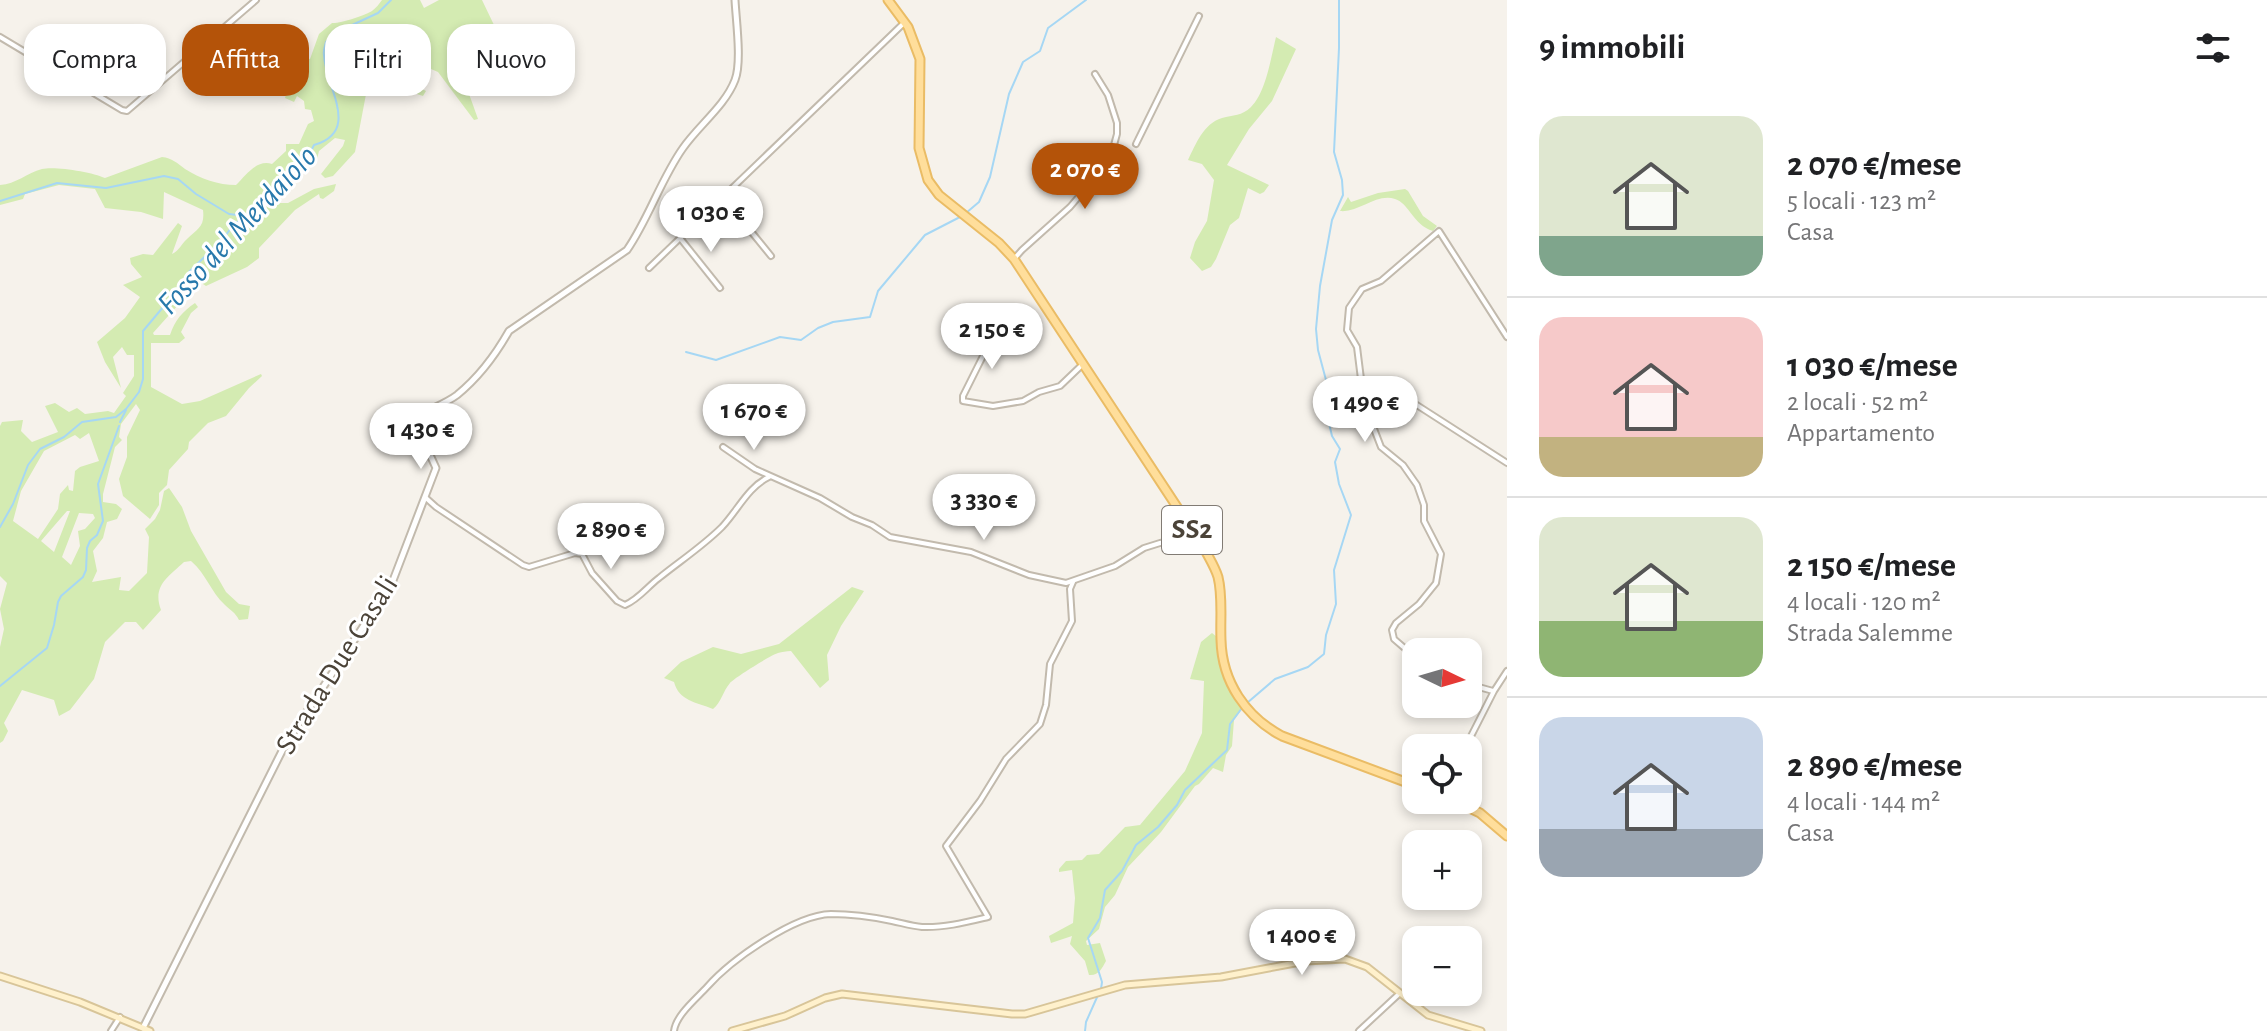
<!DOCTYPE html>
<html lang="it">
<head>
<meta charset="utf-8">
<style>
  body { margin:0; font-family:"Alegreya Sans",sans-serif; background:#f6f6f6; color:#202124; height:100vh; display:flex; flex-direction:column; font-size:30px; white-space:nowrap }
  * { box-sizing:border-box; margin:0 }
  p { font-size:26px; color:#757577 }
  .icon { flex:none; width:44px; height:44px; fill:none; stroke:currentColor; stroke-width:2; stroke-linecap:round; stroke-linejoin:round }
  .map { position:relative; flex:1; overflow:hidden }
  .side { display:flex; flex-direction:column; background:#fff; width:760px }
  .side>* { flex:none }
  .hud { position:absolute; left:24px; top:24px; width:760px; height:72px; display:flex; gap:16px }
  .needle { width:52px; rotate:95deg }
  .controls { position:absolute; left:1402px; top:638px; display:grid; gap:16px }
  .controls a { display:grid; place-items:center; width:80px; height:80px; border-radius:16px; background:#fff; box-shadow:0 4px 12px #0003; font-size:40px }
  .price { position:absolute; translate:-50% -68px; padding:0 18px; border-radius:28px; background:#fff; color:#222; font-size:26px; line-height:52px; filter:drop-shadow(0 2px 4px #0008) }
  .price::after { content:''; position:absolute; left:50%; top:48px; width:24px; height:18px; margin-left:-12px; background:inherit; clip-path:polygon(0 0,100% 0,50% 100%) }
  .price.selected { background:#b45309; color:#fff }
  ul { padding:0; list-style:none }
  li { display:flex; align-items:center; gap:24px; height:200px; padding:0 32px }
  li+li { border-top:2px solid #e0e0e0 }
  li span { display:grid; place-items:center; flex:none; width:224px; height:160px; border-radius:24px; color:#555 }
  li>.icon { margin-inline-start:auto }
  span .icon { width:96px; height:96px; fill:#fffc; stroke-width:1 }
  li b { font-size:34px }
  h2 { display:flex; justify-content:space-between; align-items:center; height:96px; padding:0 32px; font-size:34px }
  .tag { padding:0 28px; border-radius:24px; background:#fff; box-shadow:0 4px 12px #0003; font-size:28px; line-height:72px }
  .tag.selected { background:#b45309; color:#fff }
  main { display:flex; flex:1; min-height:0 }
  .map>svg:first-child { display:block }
</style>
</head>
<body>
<main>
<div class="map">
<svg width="1507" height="1031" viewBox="0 0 1507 1031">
  <rect width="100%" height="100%" fill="#f6f2eb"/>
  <!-- green -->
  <g fill="#d4ebb2" fill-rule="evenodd">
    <path d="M382,0H420L424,8L439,0H482L494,25C482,31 467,40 454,34L449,38L478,119L474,120L438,72L403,57L400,63L404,66L401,77L426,91L423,96L395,87C386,97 379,92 367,89L355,152L333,176L325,178L321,174L343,146L345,140L335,138L319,151L316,163L298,173L278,203H288L314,189L336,184L334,191L323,199L320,198L319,194L295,210L259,248V258L247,267L206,286L197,280L192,282L184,293L187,295L153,333L154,335H170C175,320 182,312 195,303L198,307L191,313L181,332L185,338L179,343H151V387L182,404L200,401L261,374L262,376L249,388L226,416L208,423L189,442L188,449L169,470L167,485L159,493V505L150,519L123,496L119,479L127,457V437L140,410L136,404L121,424L119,437L122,440L115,447L103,494V502L116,504L122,509L117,519L107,522L103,538L93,551L97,571L92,582L121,577L119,590L129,591L147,573L149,537L145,529L155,519L160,510L164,491L169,488L182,507L191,531L226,592L239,604L250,606L248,619L239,620C235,612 231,611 225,605C210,591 207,575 191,561L184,562C168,577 152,586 161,610L143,630L136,622H125L105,642L94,679L70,710L59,716L54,700L22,690L4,723L8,731L3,741L0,743V647L4,629L0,609L7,583L0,576V426L2,422L23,420L21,431L32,442L58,432L45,406L55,403L69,412L77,408L85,414L108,411L114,413L126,396L123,393L134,376V355H127L122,347L113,357L121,388L105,362L97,342L125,318L140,297L123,285L142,277L131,264L130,258L143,254L153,255L178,223L182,226L172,254C180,250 181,244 187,239C198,228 205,227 203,210L164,192L163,219L141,212L105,208L95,189L59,185L25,194L23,199L0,205V185C16,184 27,173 42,169C55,166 92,172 105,178L162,157C172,158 177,163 185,169C201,179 218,185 236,185C246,175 257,159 272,164L286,151V144H299L308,124L314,121L311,110L305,109L304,101L297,96L294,102L285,98L287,91L267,56L274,54L295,62L300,56L310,59L319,34L332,23C339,24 366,15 372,11C376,8 379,4 382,0ZM89,433L99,461L80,467L75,471L73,491L69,490L68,485L60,494L58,509L38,539L13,521L21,491L44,451L75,435L80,439ZM67,511H70L54,552L41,541ZM79,513L93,514L95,518L85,529L78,531L80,546L71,565L62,557Z"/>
    <path d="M1276,37L1296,49L1272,101L1249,129L1227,165L1269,185L1264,192L1260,194L1248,188L1239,218L1230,225L1216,259L1211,267L1202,271L1190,258L1195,242L1207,221L1214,180L1202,164L1188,160C1196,144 1203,124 1222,118C1233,115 1242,116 1251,107C1266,93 1271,57 1276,37Z"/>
    <path d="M1405,189L1408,191L1423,216L1437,226L1433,231C1413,225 1409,203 1395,199C1376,193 1359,213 1340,211L1348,197L1351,202L1378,193Z"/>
    <path d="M852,587L864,591L841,626L827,655L829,680L820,688L791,651C786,651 782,652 778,653C771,655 734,678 730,683C723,691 721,703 713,709C696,702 679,701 674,682L664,678L681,662L713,647L741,654L779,644Z"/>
    <path d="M1212,633L1217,637C1219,668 1226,683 1242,709L1234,720L1232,746L1226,755L1223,772L1213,768L1199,784L1195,786L1161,832L1128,867L1115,895L1105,907L1099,929L1086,941L1087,945L1100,943L1106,961C1102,968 1099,976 1089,975L1085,961L1070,944L1072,936L1051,943L1049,936L1073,923L1075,898L1072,870L1059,872V869L1066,861L1082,860L1087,855L1099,854L1125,827L1140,825L1185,771L1202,733L1204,681L1190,679L1201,642Z"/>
  </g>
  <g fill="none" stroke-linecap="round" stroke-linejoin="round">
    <!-- stream -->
    <g stroke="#a6d7f4" stroke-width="2">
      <path d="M0,201L57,183L106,188L164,176L178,179L196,194L229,214L246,216"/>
      <path d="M966,213L979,202L990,177L1009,94L1023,62L1040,51L1048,28L1086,0"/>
      <path d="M686,352L716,360L780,337L801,340L818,328L833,322L870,317L878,291L925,235L960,217"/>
      <path d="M120,422L126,410"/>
      <path d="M0,527L13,504L28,465L40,449L64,437L82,422L116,417L126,409L139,392L143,379V331L185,281L189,272L223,239L234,224L247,216L258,203L305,163L314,145C362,131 325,87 324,55C323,51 325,46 326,42L337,32L378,13L391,0"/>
      <path d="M0,686L47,648L54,625L58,602L61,596L83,577L86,570L87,548L90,541L97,535L103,521L98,484L119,426"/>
      <path d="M1247,703L1275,679L1308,667L1324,654L1326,635L1336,604L1334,570L1351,515L1339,484L1335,462L1340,449L1332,436L1329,423L1326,409V380L1318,350L1316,329L1320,286L1332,220L1343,195L1342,180L1334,152L1339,48V0"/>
      <path d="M1101,989L1102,982L1088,938L1100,918L1105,890L1122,871L1136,845L1158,827L1177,805L1185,790L1227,750L1230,724L1242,708"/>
      <path d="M1085,1031L1086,1022L1098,995"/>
    </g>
    <!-- minor casing -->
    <g stroke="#c2baad" stroke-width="8">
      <g id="minor">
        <path d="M0,37L122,110L127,111L256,0"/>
        <path d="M1136,144L1199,16"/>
        <path d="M723,197L771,256"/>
        <path d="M680,238L720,288"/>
        <path d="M1014,259L1022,250L1070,207L1087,187L1114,145L1117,134V123L1108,95L1095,74"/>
        <path d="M649,268L905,22"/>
        <path d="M987,332L984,354L963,396V401L993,406L1023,401L1039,392L1060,386L1083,364"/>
        <path d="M1372,420L1383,407L1395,410L1402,408L1407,400H1409L1507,463"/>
        <path d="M723,447L755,469L820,498L852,517L872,525L890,537L971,552L1029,575L1066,583L1115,566L1144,548L1160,543L1197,537"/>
        <path d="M426,498L436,507L523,565L529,567L575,553L582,554L592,573L617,601L625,605C639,599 647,587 659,578C680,561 703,546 722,527C738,510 748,487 769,477"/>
        <path d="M1416,658L1394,639L1392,630L1396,623L1419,604L1436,583L1441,554L1424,521V505L1417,485L1403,465L1381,447L1371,421L1362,387L1357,347L1347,330L1349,308L1362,289L1381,281L1439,231L1507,337"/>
        <path d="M1468,684L1493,691"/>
        <path d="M1465,748L1494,691L1507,671"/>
        <path d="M111,1031L120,1017"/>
        <path d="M674,1031C676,1015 696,999 707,987C731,960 794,915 831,914C850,914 873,917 892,921C902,923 911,926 922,927C944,928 967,922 988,917L946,846L980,801L1006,759L1040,724L1046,705L1050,664L1072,621L1070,589L1073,582"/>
        <path d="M1359,1031L1400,993"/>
      </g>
    </g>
    <!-- tertiary casing -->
    <g stroke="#c2baad" stroke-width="9">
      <path id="tertiary" d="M143,1028L286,743L392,583L436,468L431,457L407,433V425C420,411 441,407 457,395C478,378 496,354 509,331L627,250C649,218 661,179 683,148C699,125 725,106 735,80C742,62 736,20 735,0"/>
    </g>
    <!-- secondary casing -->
    <g stroke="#d8c599" stroke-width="9">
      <g id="secondary">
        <path d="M0,976L80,1002L150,1031"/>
        <path d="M732,1031L785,1016L825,998L842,994L1012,1014H1025L1125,985L1221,977L1306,961L1345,959L1367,967L1428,1015L1481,1031"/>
      </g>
    </g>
    <!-- primary casing -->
    <g stroke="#eabc65" stroke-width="11">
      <g id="primary">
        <path d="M888,0L908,27L920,59L919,148L928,180L939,195L999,243L1014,259L1204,548C1209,558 1215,567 1218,577C1223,597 1220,619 1221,640C1222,682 1246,717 1282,736L1416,786"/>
        <path d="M1453,800L1480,813L1507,836"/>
      </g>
    </g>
    <!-- minor -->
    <use href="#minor" stroke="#fff" stroke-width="4"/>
    <!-- tertiary -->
    <use href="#tertiary" stroke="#fff" stroke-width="5"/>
    <!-- secondary -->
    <use href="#secondary" stroke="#fff1cc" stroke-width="5"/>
    <!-- primary -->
    <use href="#primary" stroke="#ffde9b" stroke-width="7"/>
  </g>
  <g text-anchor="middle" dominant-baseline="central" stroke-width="6" stroke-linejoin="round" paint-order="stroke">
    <!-- shield labels -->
    <rect fill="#fff" stroke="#817b74" stroke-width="2" x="1162" y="506" width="60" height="48" rx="6"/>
    <g font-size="28" font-weight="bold" fill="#4b4338">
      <text x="1192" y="530">SS2</text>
    </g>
    <!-- street labels -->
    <g font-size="30" fill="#4b4338" stroke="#fff">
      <text transform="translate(337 665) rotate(-58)">Strada Due Casali</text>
    </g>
    <!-- water labels -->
    <g font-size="32" font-style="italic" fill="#2879ac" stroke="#fff">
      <text transform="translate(237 230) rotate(-47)">Fosso del Merdaiolo</text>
    </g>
  </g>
</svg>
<div class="controls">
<a><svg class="needle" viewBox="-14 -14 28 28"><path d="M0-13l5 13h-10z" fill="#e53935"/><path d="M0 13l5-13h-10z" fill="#757577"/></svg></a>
<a><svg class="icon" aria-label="locate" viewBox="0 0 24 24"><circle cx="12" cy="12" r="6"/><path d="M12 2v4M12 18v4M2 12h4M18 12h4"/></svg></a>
<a>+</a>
<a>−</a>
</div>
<b class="price selected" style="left:1085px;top:211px">2 070 €</b>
<b class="price" style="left:711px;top:254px">1 030 €</b>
<b class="price" style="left:992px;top:371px">2 150 €</b>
<b class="price" style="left:1365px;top:444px">1 490 €</b>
<b class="price" style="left:754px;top:452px">1 670 €</b>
<b class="price" style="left:421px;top:471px">1 430 €</b>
<b class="price" style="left:984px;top:542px">3 330 €</b>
<b class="price" style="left:611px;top:571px">2 890 €</b>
<b class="price" style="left:1302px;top:977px">1 400 €</b>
<div class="hud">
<a class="tag">Compra</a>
<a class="tag selected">Affitta</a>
<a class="tag">Filtri</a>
<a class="tag">Nuovo</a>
</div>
</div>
<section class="side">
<h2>9 immobili<svg class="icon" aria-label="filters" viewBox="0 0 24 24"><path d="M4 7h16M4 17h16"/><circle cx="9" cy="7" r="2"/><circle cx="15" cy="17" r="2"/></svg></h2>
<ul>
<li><span style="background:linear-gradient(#dfe7d0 75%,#7fa58c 0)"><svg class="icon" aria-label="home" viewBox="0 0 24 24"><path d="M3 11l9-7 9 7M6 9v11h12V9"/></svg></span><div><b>2 070 €/mese</b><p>5 locali · 123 m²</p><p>Casa</p></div></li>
<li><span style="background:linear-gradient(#f6c9c9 75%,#c2b280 0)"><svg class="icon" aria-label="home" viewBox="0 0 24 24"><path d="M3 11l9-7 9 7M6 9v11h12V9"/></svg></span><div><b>1 030 €/mese</b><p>2 locali · 52 m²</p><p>Appartamento</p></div></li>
<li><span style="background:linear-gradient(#dfe7d0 65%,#8fb573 0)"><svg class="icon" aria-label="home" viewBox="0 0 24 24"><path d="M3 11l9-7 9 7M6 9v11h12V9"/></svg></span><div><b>2 150 €/mese</b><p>4 locali · 120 m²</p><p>Strada Salemme</p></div></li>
<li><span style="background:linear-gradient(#c9d6e8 70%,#9aa5b1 0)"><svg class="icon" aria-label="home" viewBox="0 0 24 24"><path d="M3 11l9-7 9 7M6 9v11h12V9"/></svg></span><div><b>2 890 €/mese</b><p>4 locali · 144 m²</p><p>Casa</p></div></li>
</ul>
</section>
</main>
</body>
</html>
